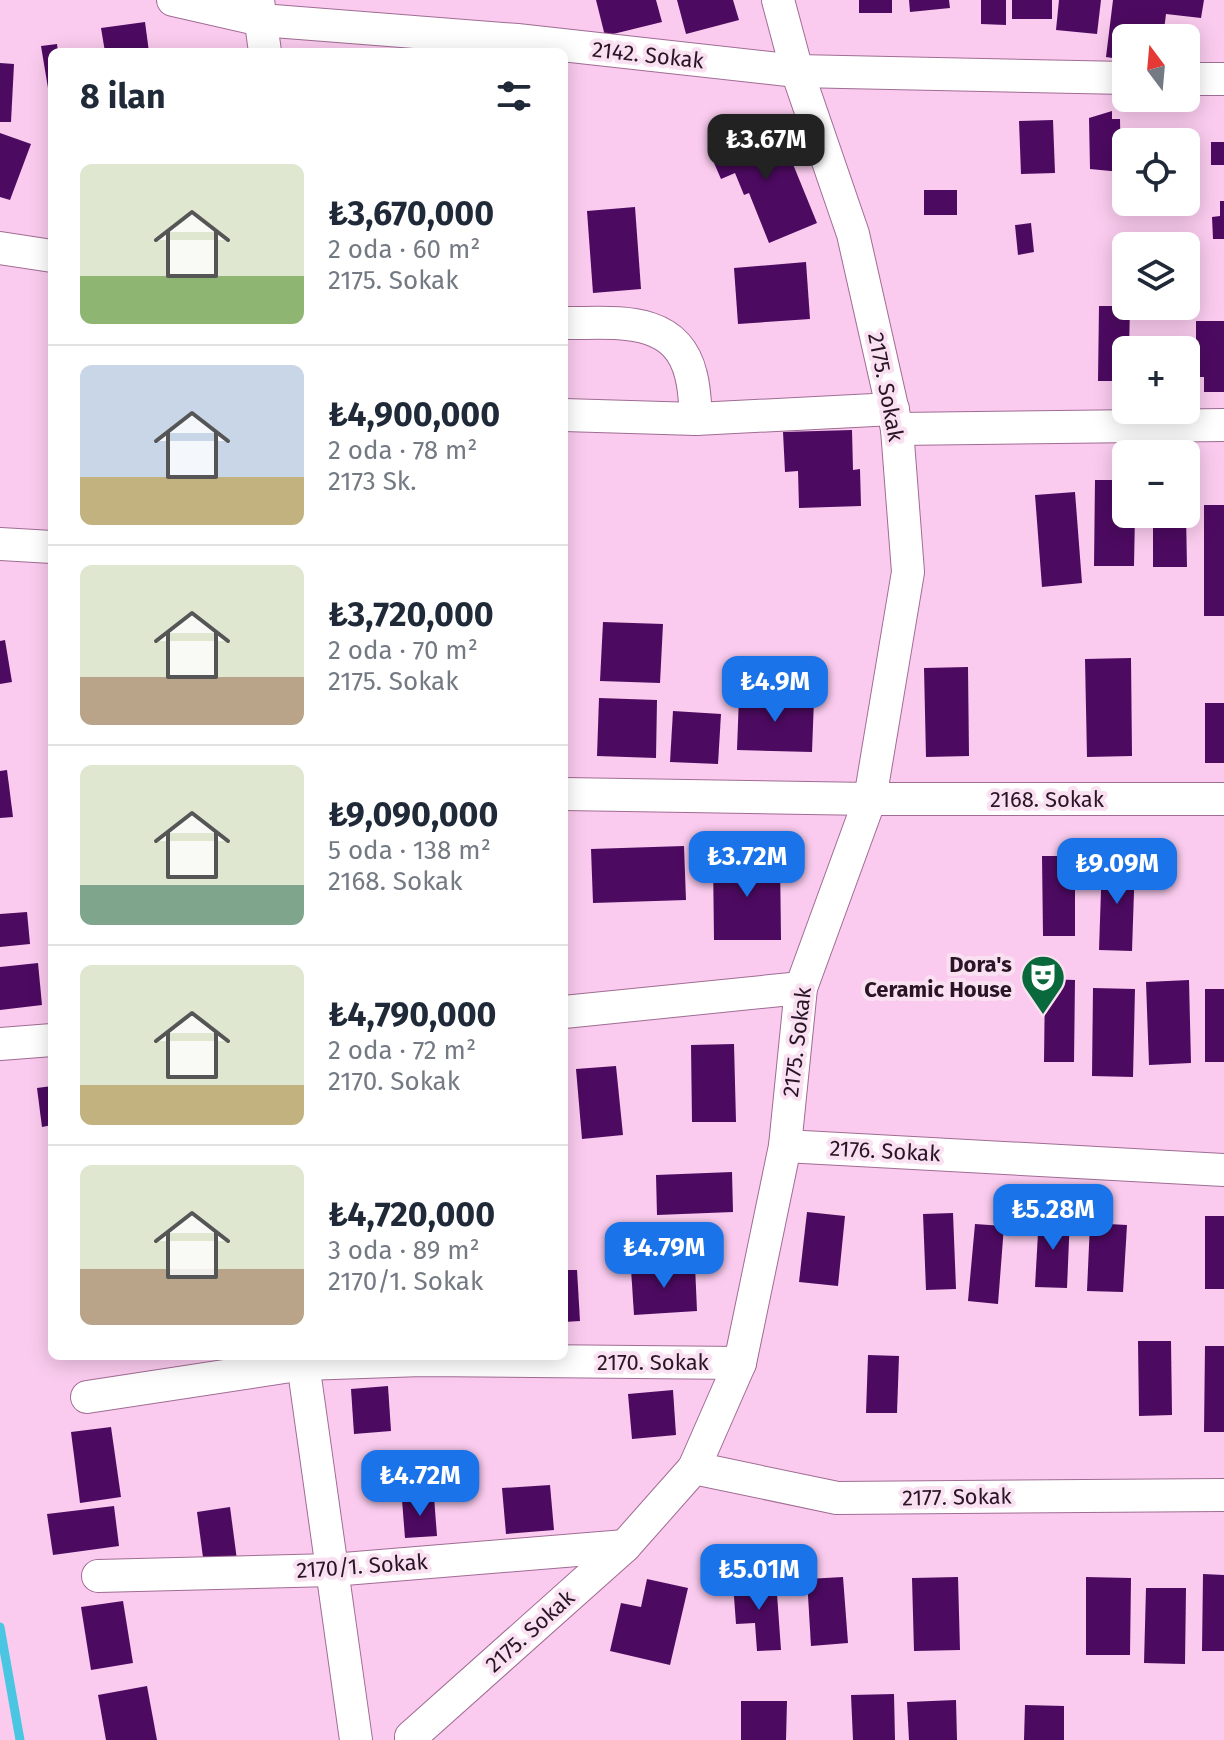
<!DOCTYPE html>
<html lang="tr">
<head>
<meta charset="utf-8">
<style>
  body { margin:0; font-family:"Fira Sans",sans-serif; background:#f6f6f7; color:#1f2937; height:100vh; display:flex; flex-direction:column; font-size:30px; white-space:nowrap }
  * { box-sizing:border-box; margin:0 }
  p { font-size:26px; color:#747a83 }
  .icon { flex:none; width:44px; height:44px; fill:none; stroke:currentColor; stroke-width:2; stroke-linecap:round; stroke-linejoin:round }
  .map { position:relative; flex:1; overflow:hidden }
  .side { position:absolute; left:48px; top:48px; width:520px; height:1312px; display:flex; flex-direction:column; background:#fff; border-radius:12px; box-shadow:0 4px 20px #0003 }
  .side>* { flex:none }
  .needle { width:52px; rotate:344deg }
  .tools { position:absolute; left:1112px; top:24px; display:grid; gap:16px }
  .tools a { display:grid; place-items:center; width:88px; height:88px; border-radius:12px; background:#fff; box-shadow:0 4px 20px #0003; font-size:40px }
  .price { position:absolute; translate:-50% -68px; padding:0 18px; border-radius:16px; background:#1a73e8; color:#fff; font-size:26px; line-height:52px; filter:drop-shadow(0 2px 4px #0008) }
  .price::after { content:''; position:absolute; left:50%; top:48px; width:24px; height:18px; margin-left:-12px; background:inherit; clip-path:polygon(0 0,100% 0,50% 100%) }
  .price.active { background:#222; color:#fff }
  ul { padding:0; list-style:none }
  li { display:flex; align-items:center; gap:24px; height:200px; padding:0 32px }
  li+li { border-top:2px solid #e0e1e3 }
  li span { display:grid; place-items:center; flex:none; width:224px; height:160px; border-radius:12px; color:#555 }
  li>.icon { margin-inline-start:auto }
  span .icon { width:96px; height:96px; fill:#fffc; stroke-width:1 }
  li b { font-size:34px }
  h2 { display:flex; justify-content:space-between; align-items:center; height:96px; padding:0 32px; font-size:34px }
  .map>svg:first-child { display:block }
</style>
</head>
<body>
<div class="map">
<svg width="1224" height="1740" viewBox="0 0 1224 1740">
  <rect width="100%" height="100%" fill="#facbee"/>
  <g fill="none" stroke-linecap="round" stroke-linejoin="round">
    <!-- stream -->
    <path stroke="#4bc6e2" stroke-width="9" d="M0,1627L20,1740"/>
  </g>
  <!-- building -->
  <g fill="#4d0a61">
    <path d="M596,0H656L662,22L605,36Z"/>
    <path d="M677,0H733L739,20L686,34Z"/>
    <rect x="859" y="0" width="33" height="13"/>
    <path d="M909,0H949L950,8L910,12Z"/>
    <path d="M981,0H1006V25L981,24Z"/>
    <rect x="1012" y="0" width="40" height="19"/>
    <path d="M1059,0H1101L1097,34L1056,30Z"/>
    <path d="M1113,0H1204L1201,18L1166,14L1163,38H1126V60L1106,57Z"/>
    <path d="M145,22L149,52H105L101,28Z"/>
    <path d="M57,44L58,52H52V99L50,100L41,46Z"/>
    <path d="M0,63L14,64L11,122H0Z"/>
    <path d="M1112,111V119H1120L1121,172L1090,169L1089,118Z"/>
    <path d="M1053,120L1055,173L1021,174L1019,121Z"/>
    <path d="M765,125L778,156L788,152L817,223L769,243L749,193L744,195L735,173L721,179L708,149Z"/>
    <path d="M0,133L31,144L10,200L0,197Z"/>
    <rect x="1211" y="142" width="13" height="23"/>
    <rect x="924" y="190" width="33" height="25"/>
    <path d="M1220,201H1224V239H1213L1212,217L1220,216Z"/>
    <path d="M635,207L641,289L593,293L587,211Z"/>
    <path d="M1031,223L1034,252L1018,255L1015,225Z"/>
    <path d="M806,262L810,319L738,324L734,268Z"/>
    <path d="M1099,306H1130L1129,350H1126V381H1098Z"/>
    <path d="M1196,321H1224V392H1204V377H1196Z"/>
    <path d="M852,430L853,470L860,469L861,506L799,508L798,471L785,472L783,432Z"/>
    <path d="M1095,480H1126V514H1135L1134,566H1094Z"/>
    <path d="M1075,492L1082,583L1042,587L1035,495Z"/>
    <rect x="1204" y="505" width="20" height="111"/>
    <path d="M1153,514H1186L1187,567H1153Z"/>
    <path d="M603,622L663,624L660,683L600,681Z"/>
    <path d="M5,640L12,682L0,684V641Z"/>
    <path d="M1131,658L1132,756L1087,757L1085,659Z"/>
    <path d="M968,667L969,756L926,757L924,668Z"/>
    <path d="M739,696L814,699L812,752L737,750Z"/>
    <path d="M599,698L657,700L656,758L597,756Z"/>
    <rect x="1205" y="703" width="19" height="60"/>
    <path d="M673,711L721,714L718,764L670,762Z"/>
    <path d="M7,770L13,817L0,818V771Z"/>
    <path d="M684,846L686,900L593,903L591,849Z"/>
    <path d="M1042,856H1075V936H1043Z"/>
    <path d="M713,858H780L781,940H714Z"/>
    <path d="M1102,861L1135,862L1132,951L1099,950Z"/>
    <path d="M27,912L30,944L0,947V914Z"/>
    <path d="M38,963L42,1005L0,1010V967Z"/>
    <path d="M1045,979L1075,980L1074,1062H1044Z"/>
    <path d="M1189,980L1191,1063L1149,1065L1146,982Z"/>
    <path d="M1093,988L1135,989L1133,1077L1092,1076Z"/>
    <rect x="1205" y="989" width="19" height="73"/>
    <path d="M734,1044L736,1122H692L691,1045Z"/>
    <path d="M616,1066L623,1135L582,1139L576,1069Z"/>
    <path d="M52,1086V1125L42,1127L37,1088Z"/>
    <path d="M732,1172L733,1212L657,1215L656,1175Z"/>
    <path d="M807,1212L845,1216L838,1286L799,1282Z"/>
    <path d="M953,1213L956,1289L926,1290L923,1214Z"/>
    <path d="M1039,1215L1070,1216L1067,1288L1035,1287Z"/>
    <rect x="1205" y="1216" width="19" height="73"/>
    <path d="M1090,1223L1127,1225L1123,1292L1087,1291Z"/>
    <path d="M975,1224L1004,1226L998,1304L968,1301Z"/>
    <path d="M695,1265L697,1311L634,1315L631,1269Z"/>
    <path d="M564,1270H577L580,1321L564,1322Z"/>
    <path d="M1138,1341H1171L1172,1415L1139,1416Z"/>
    <path d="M1205,1346H1224V1432H1204Z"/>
    <path d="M868,1355L899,1356L897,1413H866Z"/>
    <path d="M388,1386L391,1431L354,1434L351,1389Z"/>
    <path d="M673,1390L676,1435L632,1439L628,1394Z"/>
    <path d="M111,1427L121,1497L80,1503L71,1432Z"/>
    <path d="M550,1485L554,1530L506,1534L502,1488Z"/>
    <path d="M434,1497L437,1536L405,1538L402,1500Z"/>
    <path d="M114,1506L119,1546L53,1555L47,1514Z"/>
    <path d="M230,1507L237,1560L204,1565L197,1512Z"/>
    <path d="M1203,1574L1224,1575V1651H1202Z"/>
    <path d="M843,1577L848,1643L811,1646L807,1579Z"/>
    <path d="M958,1577L960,1650L914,1651L912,1578Z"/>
    <path d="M1086,1577L1131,1578L1130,1655H1086Z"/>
    <path d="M647,1579L688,1588L670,1665L610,1651L621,1603L641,1607Z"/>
    <path d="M776,1580L781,1650L757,1651L755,1623L736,1624L733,1583Z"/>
    <path d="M1146,1588H1186L1185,1664L1144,1663Z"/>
    <path d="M123,1601L133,1663L91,1670L81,1607Z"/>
    <path d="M147,1686L157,1740H106L98,1695Z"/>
    <path d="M894,1694L895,1740H853L851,1695Z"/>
    <path d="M956,1700L957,1740H909L907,1702Z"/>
    <path d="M741,1701H787L786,1740H741Z"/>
    <path d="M1025,1705L1064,1706V1740H1024Z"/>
  </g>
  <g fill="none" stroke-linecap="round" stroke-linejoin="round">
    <!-- minor casing -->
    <g stroke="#a06c93" stroke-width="34">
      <g id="minor">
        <path d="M173,0L261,20L517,40L797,71L1126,78"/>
        <path d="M258,0L265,52"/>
        <path d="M1186,79H1224"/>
        <path d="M0,248L52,256"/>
        <path d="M564,323C613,324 676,313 691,375C695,390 695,405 696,419"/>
        <path d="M564,415L696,419L893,409"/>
        <path d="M897,429L1224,425"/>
        <path d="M0,544L52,547"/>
        <path d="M564,794L870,799H1224"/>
        <path d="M564,1012L801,988"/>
        <path d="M0,1044L52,1040"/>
        <path d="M785,1146L1224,1170"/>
        <path d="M302,1356L356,1740"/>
        <path d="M87,1397L304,1364L422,1360L740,1363"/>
        <path d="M694,1468L837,1498L1224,1495"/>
        <path d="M98,1576L332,1570L625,1546"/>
        <path d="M411,1740V1737L625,1546L694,1468L740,1363L785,1146L801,988L870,799L908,572L897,429L853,234L797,71L778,0"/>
      </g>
    </g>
    <!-- minor -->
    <use href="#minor" stroke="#fff" stroke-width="32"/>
  </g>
  <!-- icons -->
  <defs>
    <g id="theatre-pin" transform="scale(2.3)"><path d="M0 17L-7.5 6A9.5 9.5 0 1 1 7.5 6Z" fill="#09693d" stroke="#f9e1f2"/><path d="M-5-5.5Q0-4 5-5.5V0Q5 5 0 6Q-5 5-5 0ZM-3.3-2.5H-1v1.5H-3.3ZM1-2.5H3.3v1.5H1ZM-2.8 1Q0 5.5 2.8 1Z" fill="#fff"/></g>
  </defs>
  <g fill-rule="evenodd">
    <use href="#theatre-pin" x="1043" y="977"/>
  </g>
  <g text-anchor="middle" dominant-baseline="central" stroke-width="8" stroke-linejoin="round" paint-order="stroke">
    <!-- street labels -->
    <g font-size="22" fill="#2a1525" stroke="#f9e1f2">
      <text transform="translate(648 55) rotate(6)">2142. Sokak</text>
      <text transform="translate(886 387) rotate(79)">2175. Sokak</text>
      <text x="1047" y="799">2168. Sokak</text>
      <text transform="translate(797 1042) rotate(-83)">2175. Sokak</text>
      <text transform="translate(885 1151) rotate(3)">2176. Sokak</text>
      <text x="653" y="1362">2170. Sokak</text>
      <text transform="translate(957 1497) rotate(-1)">2177. Sokak</text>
      <text transform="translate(362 1566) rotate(-4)">2170/1. Sokak</text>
      <text transform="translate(530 1631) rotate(-42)">2175. Sokak</text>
    </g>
    <!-- poi labels -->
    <g font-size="22" font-weight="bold" fill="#2a1525" stroke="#f9e1f2" text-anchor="end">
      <text x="1012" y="964">Dora's<tspan x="1012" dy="25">Ceramic House</tspan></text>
    </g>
  </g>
</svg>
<div class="tools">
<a><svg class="needle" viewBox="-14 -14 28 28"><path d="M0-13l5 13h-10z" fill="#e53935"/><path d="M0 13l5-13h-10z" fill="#747a83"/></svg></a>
<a><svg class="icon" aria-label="locate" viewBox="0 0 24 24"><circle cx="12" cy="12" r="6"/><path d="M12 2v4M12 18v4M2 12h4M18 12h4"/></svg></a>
<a><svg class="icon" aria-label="layers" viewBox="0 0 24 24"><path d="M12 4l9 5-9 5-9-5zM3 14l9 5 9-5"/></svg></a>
<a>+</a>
<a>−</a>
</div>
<b class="price active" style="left:766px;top:182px">₺3.67M</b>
<b class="price" style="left:775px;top:724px">₺4.9M</b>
<b class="price" style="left:747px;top:899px">₺3.72M</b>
<b class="price" style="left:1117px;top:906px">₺9.09M</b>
<b class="price" style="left:1053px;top:1252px">₺5.28M</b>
<b class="price" style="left:664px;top:1290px">₺4.79M</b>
<b class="price" style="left:420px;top:1518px">₺4.72M</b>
<b class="price" style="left:759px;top:1612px">₺5.01M</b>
<section class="side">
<h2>8 ilan<svg class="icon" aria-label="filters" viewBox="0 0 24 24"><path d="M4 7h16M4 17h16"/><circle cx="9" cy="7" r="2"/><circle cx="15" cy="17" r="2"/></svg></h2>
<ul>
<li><span style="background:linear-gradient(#dfe7d0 70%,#8fb573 0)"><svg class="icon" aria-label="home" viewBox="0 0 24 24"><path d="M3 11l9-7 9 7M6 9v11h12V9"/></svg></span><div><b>₺3,670,000</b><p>2 oda · 60 m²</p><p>2175. Sokak</p></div></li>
<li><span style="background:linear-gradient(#c9d6e8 70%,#c2b280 0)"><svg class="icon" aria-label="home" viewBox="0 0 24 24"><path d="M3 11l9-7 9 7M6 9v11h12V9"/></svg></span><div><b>₺4,900,000</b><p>2 oda · 78 m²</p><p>2173 Sk.</p></div></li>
<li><span style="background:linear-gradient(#dfe7d0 70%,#b9a48a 0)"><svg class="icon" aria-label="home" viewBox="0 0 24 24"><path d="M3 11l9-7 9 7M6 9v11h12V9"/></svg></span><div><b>₺3,720,000</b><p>2 oda · 70 m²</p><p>2175. Sokak</p></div></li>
<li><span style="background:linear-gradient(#dfe7d0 75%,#7fa58c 0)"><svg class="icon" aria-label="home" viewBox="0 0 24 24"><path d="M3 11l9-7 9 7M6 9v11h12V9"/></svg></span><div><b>₺9,090,000</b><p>5 oda · 138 m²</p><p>2168. Sokak</p></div></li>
<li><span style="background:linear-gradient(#dfe7d0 75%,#c2b280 0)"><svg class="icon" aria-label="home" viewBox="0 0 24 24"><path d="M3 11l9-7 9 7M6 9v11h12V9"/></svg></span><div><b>₺4,790,000</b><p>2 oda · 72 m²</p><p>2170. Sokak</p></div></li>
<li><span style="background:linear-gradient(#dfe7d0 65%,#b9a48a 0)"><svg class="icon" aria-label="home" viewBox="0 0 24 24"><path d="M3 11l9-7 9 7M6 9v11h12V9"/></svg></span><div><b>₺4,720,000</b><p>3 oda · 89 m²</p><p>2170/1. Sokak</p></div></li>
</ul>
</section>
</div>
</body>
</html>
